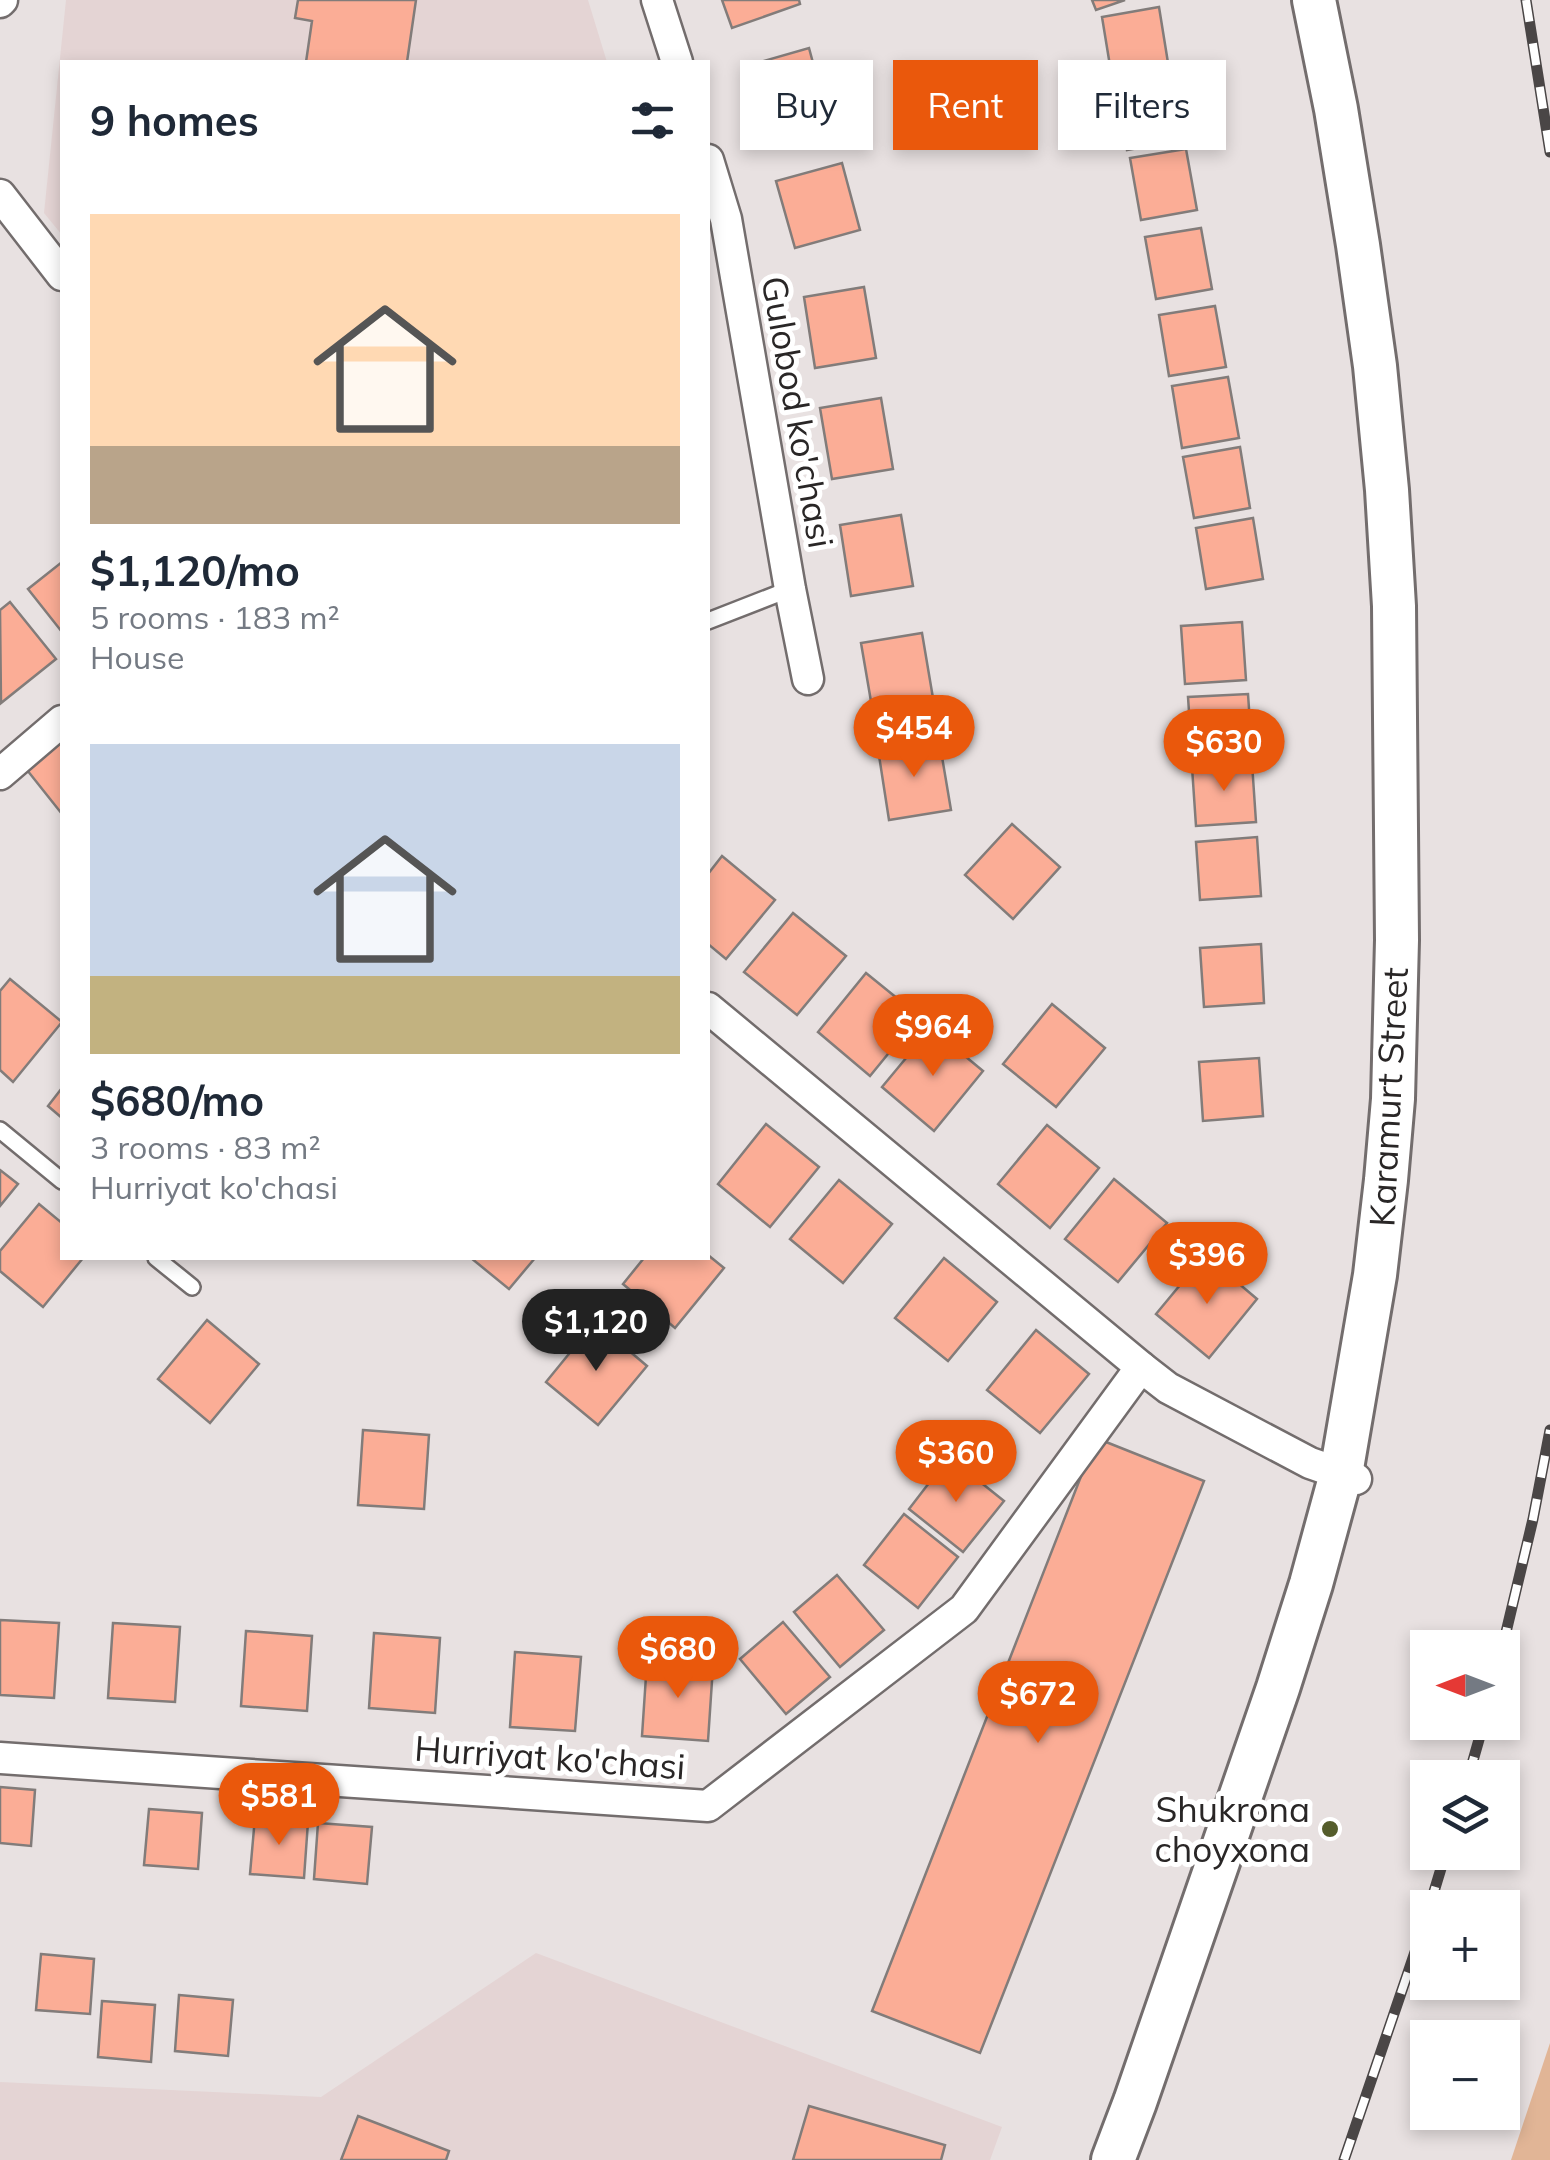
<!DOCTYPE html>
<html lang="en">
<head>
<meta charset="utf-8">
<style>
  body { margin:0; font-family:Mulish,sans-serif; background:#f2f2f3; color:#1f2937; height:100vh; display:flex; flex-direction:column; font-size:38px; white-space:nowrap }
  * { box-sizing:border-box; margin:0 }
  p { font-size:32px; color:#747a83 }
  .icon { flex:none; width:55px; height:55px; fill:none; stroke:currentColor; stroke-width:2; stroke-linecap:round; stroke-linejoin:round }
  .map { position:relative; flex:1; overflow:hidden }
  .side { position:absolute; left:60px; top:60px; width:650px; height:1200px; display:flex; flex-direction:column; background:#fff; border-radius:0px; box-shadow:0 5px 15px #0003 }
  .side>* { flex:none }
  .hud { position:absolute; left:740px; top:60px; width:660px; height:90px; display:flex; gap:20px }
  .needle { width:65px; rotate:270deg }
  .controls { position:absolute; left:1410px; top:1630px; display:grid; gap:20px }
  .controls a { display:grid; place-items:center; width:110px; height:110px; border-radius:0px; background:#fff; box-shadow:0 5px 15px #0003; font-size:50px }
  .price { position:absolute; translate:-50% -85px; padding:0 22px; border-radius:35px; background:#ea580c; color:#fff; font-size:32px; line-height:65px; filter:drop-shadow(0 2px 5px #0008) }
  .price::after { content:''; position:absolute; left:50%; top:60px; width:30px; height:22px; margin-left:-15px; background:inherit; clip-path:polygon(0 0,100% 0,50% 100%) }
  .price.selected { background:#222; color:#fff }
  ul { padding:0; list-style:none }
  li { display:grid; align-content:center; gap:20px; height:530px; padding:0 30px }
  li span { display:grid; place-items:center; height:310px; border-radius:0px; color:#555 }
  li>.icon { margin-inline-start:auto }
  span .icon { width:180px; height:180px; fill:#fffc; stroke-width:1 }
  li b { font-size:42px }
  h2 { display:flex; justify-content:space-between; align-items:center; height:120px; padding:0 30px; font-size:42px }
  .tag { padding:0 35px; border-radius:0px; background:#fff; box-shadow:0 5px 15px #0003; font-size:35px; line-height:90px }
  .tag.selected { background:#ea580c; color:#fff }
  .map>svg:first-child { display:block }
</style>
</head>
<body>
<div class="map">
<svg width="1550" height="2160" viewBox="0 0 1550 2160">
  <rect width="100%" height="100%" fill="#e8e1e1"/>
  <!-- built -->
  <g fill="#e4d4d4">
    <path d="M66,0H588L607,62H62V235L44,213Z"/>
    <path d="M536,1953L1002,2127L990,2160H0V2082L321,2097Z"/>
  </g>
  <!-- green -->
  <path fill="#e1b596" d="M1550,2043V2160H1511Z"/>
  <!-- building -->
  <g fill="#fbad96" stroke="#827c7a" stroke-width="2.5">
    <path d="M298,0H416L407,62H306L312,21L295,18Z"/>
    <path d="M722,0H799L800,4L732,28Z"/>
    <path d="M1092,0H1125L1096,10Z"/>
    <path d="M1159,7L1169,69L1112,78L1102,17Z"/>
    <path d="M809,48L827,115L761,134L743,67Z"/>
    <path d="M1173,79L1183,140L1127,150L1116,89Z"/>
    <path d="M1186,149L1197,210L1141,220L1130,158Z"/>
    <path d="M842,163L860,230L795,248L776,181Z"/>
    <path d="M1201,228L1212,289L1156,299L1145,237Z"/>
    <path d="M864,287L876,358L815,368L804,297Z"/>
    <path d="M1215,306L1226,367L1169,376L1159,315Z"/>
    <path d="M1228,377L1239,438L1182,448L1172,386Z"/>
    <path d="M881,398L893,469L832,479L820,408Z"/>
    <path d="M1240,447L1250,508L1194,518L1183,457Z"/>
    <path d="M901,515L913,586L851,596L840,525Z"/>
    <path d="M1253,518L1263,579L1206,589L1196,528Z"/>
    <path d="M62,562V632L28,589Z"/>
    <path d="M10,602L56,659L1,703L0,610Z"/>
    <path d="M1242,622L1246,680L1185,684L1181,626Z"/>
    <path d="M922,633L934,704L873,713L861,643Z"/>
    <path d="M1248,694L1252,752L1192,756L1188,697Z"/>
    <path d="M939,739L951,810L889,820L878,749Z"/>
    <path d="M62,741V814L27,770Z"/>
    <path d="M1252,763L1256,822L1196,826L1192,767Z"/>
    <path d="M1012,824L1060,867L1013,919L965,875Z"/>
    <path d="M1257,837L1261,896L1200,900L1196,842Z"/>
    <path d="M722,856L775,900L726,959L708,944V874Z"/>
    <path d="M793,913L846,956L797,1015L744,972Z"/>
    <path d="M1261,944L1264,1003L1204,1007L1200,948Z"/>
    <path d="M866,973L919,1016L870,1076L818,1032Z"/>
    <path d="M10,979L62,1022L13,1082L0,1070V991Z"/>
    <path d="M1052,1004L1105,1048L1056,1107L1003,1064Z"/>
    <path d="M931,1028L983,1071L934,1131L882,1087Z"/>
    <path d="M1259,1058L1263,1116L1203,1121L1199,1062Z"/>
    <path d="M62,1088V1118L48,1106Z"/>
    <path d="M766,1124L819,1167L770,1227L718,1184Z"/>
    <path d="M1047,1125L1099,1168L1050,1228L998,1184Z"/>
    <path d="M0,1170L18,1184L0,1206Z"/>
    <path d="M1114,1179L1167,1223L1118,1282L1065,1239Z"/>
    <path d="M839,1180L892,1224L843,1283L790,1239Z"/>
    <path d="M39,1204L62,1223V1258H83L43,1307L0,1271V1251Z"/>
    <path d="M708,1255L724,1268L675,1328L623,1284L644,1258H708Z"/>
    <path d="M1205,1255L1257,1299L1209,1358L1156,1314Z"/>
    <path d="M471,1258H535L509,1289Z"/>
    <path d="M944,1258L997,1302L948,1361L895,1318Z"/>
    <path d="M207,1320L259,1364L210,1423L158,1379Z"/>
    <path d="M595,1322L647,1366L598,1425L546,1382Z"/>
    <path d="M1036,1330L1089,1374L1040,1433L987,1390Z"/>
    <path d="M363,1430L429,1435L424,1509L358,1505Z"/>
    <path d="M1096,1438L1204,1481L980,2053L872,2011Z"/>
    <path d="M949,1457L1004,1501L963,1552L909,1509Z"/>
    <path d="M904,1514L958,1557L918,1608L864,1565Z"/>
    <path d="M837,1575L884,1630L840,1667L794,1612Z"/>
    <path d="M0,1620L59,1623L54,1698L0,1695Z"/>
    <path d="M783,1622L830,1677L786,1714L740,1659Z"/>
    <path d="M113,1623L180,1627L175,1702L108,1698Z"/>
    <path d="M246,1631L312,1636L307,1711L241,1706Z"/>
    <path d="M374,1633L440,1638L435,1713L369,1708Z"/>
    <path d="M515,1652L581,1657L575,1731L510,1727Z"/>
    <path d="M647,1661L713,1666L708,1741L642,1736Z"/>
    <path d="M0,1787L35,1790L31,1846L0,1843Z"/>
    <path d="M149,1809L202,1813L198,1869L144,1865Z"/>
    <path d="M255,1817L308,1822L304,1878L250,1874Z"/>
    <path d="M318,1823L372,1827L367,1884L314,1879Z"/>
    <path d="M41,1954L94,1959L90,2014L36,2010Z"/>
    <path d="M179,1995L233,2000L228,2056L175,2051Z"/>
    <path d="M102,2001L155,2005L151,2062L98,2057Z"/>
    <path d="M809,2106L945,2145L941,2160H793Z"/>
    <path d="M358,2116L449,2151L446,2160H341Z"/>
  </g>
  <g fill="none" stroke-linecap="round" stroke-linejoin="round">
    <!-- service casing -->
    <g stroke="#736d6d" stroke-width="20">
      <g id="service">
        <path d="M708,621L790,589"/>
        <path d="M0,1130L62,1181"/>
        <path d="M156,1258L192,1287"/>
      </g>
    </g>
    <!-- minor casing -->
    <g stroke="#736d6d" stroke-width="35">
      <g id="minor">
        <path d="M657,0L677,62"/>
        <path d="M0,2L2,0"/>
        <path d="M708,160L726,219L790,589L808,679"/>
        <path d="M0,195L62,275"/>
        <path d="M0,774L62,721"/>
        <path d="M708,1008L1141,1367"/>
        <path d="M0,1758L708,1806L964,1609L1141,1367L1168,1388L1310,1463L1356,1479"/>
      </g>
    </g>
    <!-- secondary casing -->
    <g stroke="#736d6d" stroke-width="48">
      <path id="secondary" d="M1113,2160L1135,2102L1278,1688L1311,1584L1341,1474L1375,1275L1386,1180L1393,1099L1397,940L1394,606L1387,490L1375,366L1358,245L1336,109L1314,0"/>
    </g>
    <!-- service -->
    <use href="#service" stroke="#fff" stroke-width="15"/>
    <!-- minor -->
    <use href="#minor" stroke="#fff" stroke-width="30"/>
    <!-- secondary -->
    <use href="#secondary" stroke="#fff" stroke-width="42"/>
    <!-- rail casing -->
    <g stroke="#4a4646" stroke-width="11">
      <g id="rail">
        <path d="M1526,0L1550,152"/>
        <path d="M1502,1649L1533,1519L1550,1430"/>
        <path d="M1468,1778L1484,1722"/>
        <path d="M1429,1908L1446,1852"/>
        <path d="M1344,2160L1428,1914"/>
      </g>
    </g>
    <!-- rail -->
    <use href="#rail" stroke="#fff" stroke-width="8" stroke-dasharray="22" stroke-linecap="butt"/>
  </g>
  <!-- markers -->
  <circle fill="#555d2c" stroke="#fff" stroke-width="4" cx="1330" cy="1829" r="10"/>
  <g text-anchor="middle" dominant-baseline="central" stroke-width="10" stroke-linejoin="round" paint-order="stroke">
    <!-- street labels -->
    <g font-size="35" fill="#292626" stroke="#fff">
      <text transform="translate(798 412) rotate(80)">Gulobod ko'chasi</text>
      <text transform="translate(1388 1097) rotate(-87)">Karamurt Street</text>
      <text transform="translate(550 1757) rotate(4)">Hurriyat ko'chasi</text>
    </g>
    <!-- poi labels -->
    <g font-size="35" fill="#292626" stroke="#fff" text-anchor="end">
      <text x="1310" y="1809">Shukrona<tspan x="1310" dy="40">choyxona</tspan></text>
    </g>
  </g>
</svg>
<div class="controls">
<a><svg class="needle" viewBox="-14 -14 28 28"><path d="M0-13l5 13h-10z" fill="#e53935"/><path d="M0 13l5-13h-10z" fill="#747a83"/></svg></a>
<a><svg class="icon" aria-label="layers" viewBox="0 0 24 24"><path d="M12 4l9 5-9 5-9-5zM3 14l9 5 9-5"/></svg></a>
<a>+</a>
<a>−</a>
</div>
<b class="price" style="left:914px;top:780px">$454</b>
<b class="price" style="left:1224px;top:794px">$630</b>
<b class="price" style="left:933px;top:1079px">$964</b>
<b class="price" style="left:1207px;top:1307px">$396</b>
<b class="price selected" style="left:596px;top:1374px">$1,120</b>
<b class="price" style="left:956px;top:1505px">$360</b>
<b class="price" style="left:678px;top:1701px">$680</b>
<b class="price" style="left:1038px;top:1746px">$672</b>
<b class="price" style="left:279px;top:1848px">$581</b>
<div class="hud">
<a class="tag">Buy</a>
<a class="tag selected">Rent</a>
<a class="tag">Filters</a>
</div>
<section class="side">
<h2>9 homes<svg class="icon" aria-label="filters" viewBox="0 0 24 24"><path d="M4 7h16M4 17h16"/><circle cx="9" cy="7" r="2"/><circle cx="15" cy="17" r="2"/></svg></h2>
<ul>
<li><span style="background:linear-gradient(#ffd9b3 75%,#b9a48a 0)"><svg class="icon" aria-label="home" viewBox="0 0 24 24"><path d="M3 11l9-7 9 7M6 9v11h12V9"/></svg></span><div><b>$1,120/mo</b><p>5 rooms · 183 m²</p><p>House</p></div></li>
<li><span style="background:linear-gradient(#c9d6e8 75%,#c2b280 0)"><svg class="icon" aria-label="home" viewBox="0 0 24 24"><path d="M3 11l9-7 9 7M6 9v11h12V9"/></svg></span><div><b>$680/mo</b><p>3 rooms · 83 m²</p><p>Hurriyat ko'chasi</p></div></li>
</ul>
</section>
</div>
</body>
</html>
